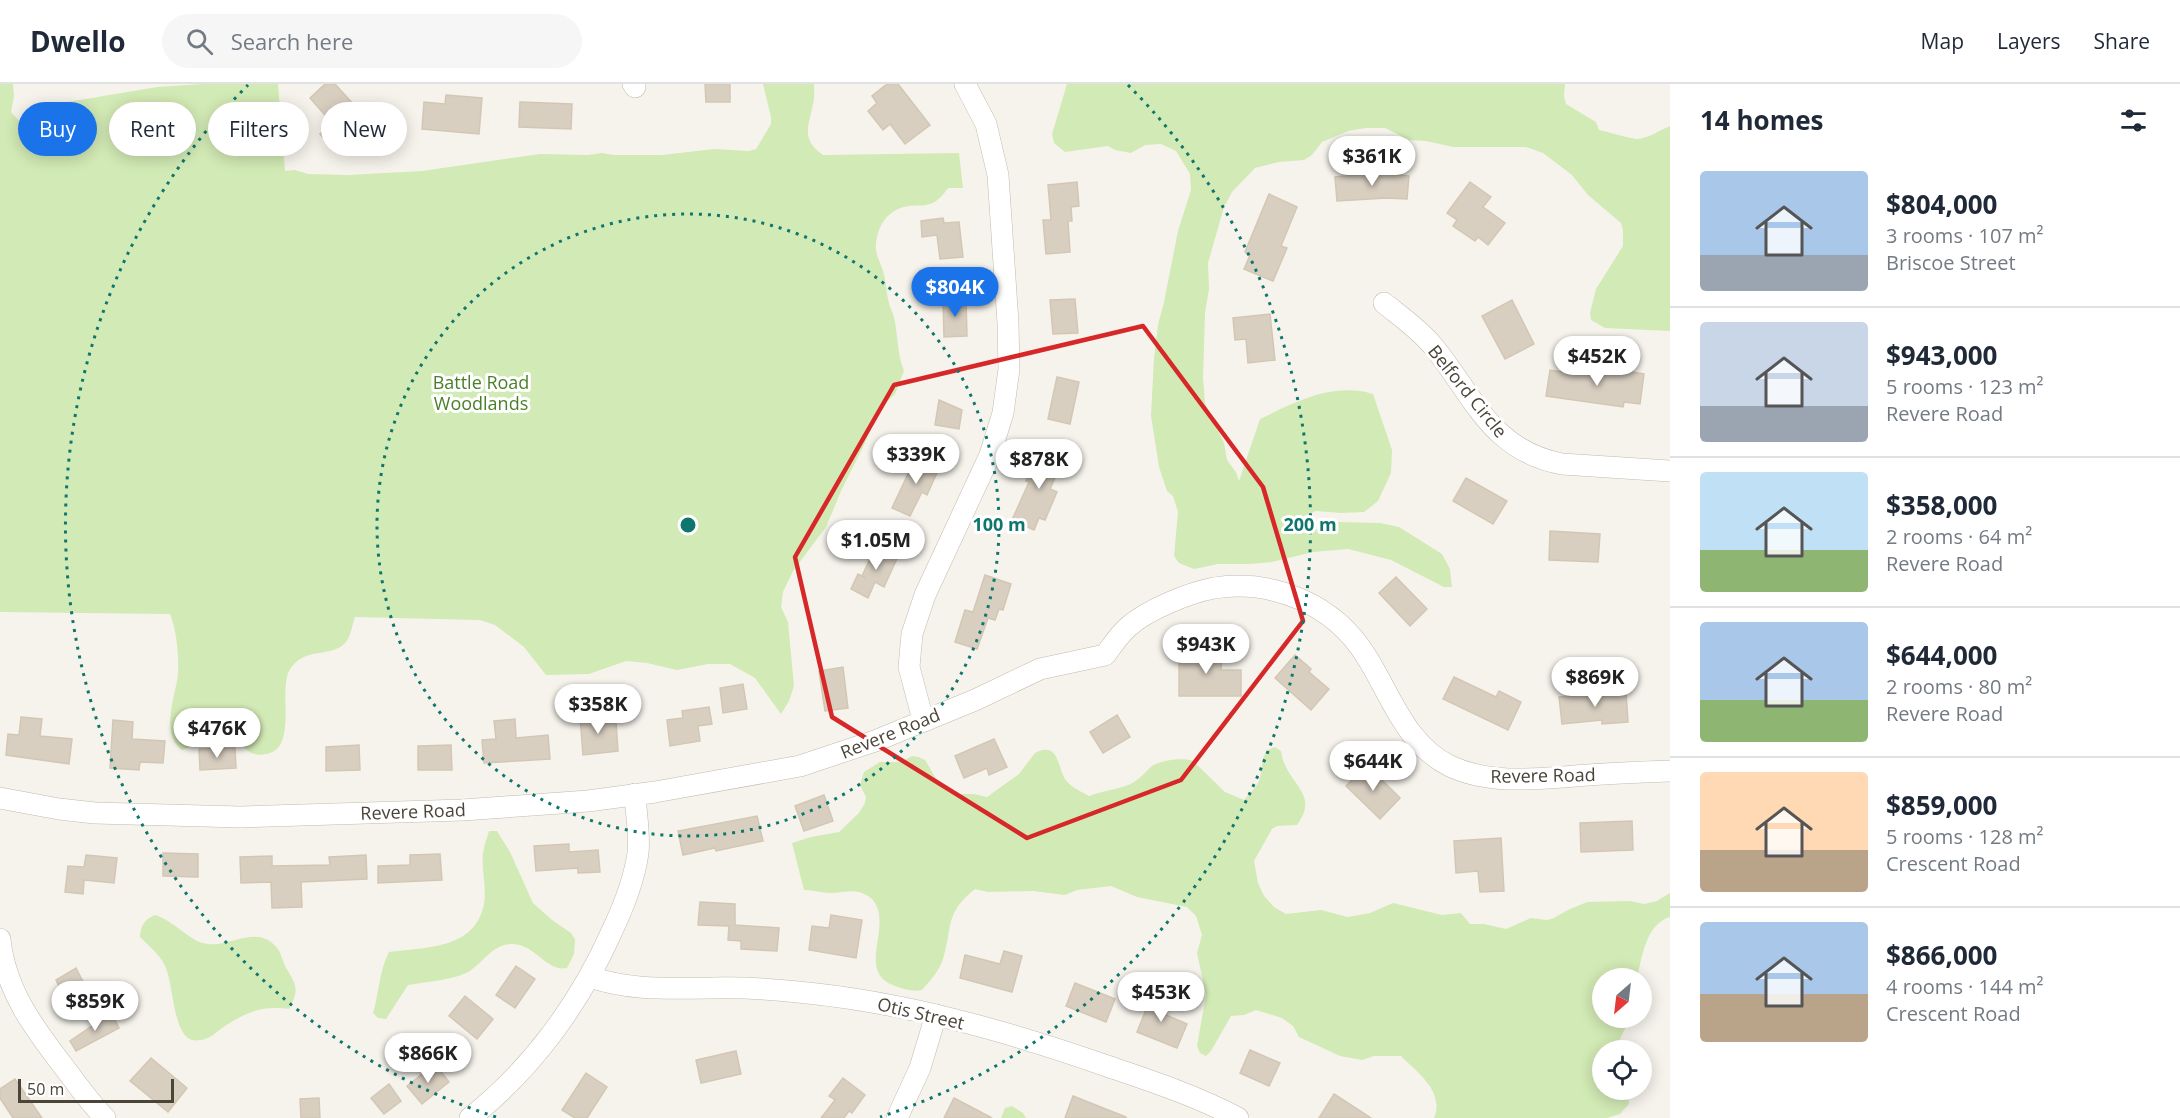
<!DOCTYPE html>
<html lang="en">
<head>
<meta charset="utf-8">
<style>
  body { margin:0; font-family:"Open Sans",sans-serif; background:#f6f6f7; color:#1f2937; height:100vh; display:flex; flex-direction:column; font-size:22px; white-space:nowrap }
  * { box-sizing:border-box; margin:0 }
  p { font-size:20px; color:#747a83 }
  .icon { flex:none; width:33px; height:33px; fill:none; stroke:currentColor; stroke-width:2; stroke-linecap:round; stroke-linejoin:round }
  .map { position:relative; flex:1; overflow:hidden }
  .sheet { display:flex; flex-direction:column; background:#fff; width:510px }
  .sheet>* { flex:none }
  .guide { position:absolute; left:18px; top:18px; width:570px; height:54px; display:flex; gap:12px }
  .needle { width:39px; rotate:208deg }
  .controls { position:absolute; left:1592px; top:884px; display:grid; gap:12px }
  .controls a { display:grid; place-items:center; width:60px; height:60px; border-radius:50%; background:#fff; box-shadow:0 3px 15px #0003; font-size:30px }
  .scale { position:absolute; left:18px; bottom:15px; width:156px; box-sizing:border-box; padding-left:6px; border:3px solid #4b4439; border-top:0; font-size:16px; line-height:21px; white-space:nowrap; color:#4b4439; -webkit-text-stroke:4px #fff; paint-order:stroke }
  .price { position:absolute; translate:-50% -51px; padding:0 14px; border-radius:21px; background:#fff; color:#222; font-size:20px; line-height:39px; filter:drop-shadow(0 2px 3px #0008) }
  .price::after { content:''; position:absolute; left:50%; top:36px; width:18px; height:14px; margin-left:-9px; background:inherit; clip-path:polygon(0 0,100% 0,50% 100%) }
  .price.on { background:#1a73e8; color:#fff }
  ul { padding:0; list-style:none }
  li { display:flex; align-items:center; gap:18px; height:150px; padding:0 30px }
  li+li { border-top:2px solid #e0e1e3 }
  li span { display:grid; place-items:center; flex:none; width:168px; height:120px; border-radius:6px; color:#555 }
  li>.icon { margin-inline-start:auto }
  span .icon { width:72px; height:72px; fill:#fffc; stroke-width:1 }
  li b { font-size:26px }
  h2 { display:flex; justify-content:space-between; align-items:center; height:72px; padding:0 30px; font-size:26px }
  .chip { padding:0 21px; border-radius:27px; background:#fff; box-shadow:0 3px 15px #0003; font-size:21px; line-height:54px }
  .chip.on { background:#1a73e8; color:#fff }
  header { display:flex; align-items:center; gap:36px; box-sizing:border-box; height:84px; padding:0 30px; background:#fff; border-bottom:2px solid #e0e1e3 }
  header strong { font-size:28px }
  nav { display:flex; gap:33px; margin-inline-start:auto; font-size:21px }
  .search { width:420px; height:54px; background:#f6f6f7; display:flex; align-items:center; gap:15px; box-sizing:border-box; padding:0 21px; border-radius:33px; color:#747a83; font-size:22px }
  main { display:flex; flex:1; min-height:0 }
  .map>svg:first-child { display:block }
</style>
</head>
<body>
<header>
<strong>Dwello</strong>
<div class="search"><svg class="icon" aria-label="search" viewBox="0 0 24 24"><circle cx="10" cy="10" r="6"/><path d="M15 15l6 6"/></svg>Search here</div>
<nav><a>Map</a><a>Layers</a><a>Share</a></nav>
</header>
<main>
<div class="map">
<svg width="1670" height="1034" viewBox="0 0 1670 1034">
  <rect width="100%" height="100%" fill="#f6f3ec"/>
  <!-- green -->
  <g fill="#d2eab5">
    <path d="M0,0H13L14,12L11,28L22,40L34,35L32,24L157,3L203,0H278L285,87L295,86L308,90L348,91L422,87L540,70L588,71L602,69L614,71H662L714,65L749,67L756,65L771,40V33L763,0H814C814,6 815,13 813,20C809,42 800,55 823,71L959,69L963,104H948C929,132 918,115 896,126C882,133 875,151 876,166C877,174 881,180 883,187C886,196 886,206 888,215C889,221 892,227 894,233C898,251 897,269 904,287L895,310L880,324L874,336L865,359L841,407L826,443L793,487L783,508L781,523L788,538L794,602L789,617L781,630L755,594L730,580H708L677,586L647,579L626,577L589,590L546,591L524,563L495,541L480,536L355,533C352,541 351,553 345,559C330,575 304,561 289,587C279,607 296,661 270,669C240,679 239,643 217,641C211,640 205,643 200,645L190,663L182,666C160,650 175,613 178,591C179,573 177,547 170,530L0,528Z"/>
    <path d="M1067,0H1565L1564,12L1566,20L1596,38L1599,46C1609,48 1631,55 1638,55C1649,54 1660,46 1670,42V247L1605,244L1591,236L1590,229L1596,205L1623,162V147L1621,139L1588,111L1572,91L1543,69L1526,63H1453L1426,57L1409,56L1385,44H1366L1348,47L1322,58L1312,71L1304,76L1279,78L1255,84L1232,108L1224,123L1208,179L1209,205L1205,229L1203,294L1205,319L1224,359L1227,376L1236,388L1239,397L1260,335C1295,318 1333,298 1373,310L1392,366L1391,389L1378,417L1364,428L1341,429L1316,427L1304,432L1298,442L1290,448L1306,449L1337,438L1380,439L1399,443L1442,470L1450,485L1452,503H1444L1391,476L1348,465L1313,468L1272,478L1249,480H1218L1194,485L1179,479L1174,472L1178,428L1173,412L1167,407L1159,383L1151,332L1154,274L1158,241L1164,218L1178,147L1191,106L1190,90L1176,67L1161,60L1145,61L1131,69L1115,66L1108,62L1065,68L1054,59L1052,50Z"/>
    <path d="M1275,663L1281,667C1282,672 1283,677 1285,681C1296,705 1317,713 1297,741L1277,742L1272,745L1254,777L1258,799L1264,812L1274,823L1286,830L1321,826L1348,833L1370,829L1393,819L1442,831L1461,829L1470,840H1484L1506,845L1531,834L1546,836L1552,835L1568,826L1587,818L1630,817L1644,820L1657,817L1670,809V833C1646,840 1642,873 1637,894H1602V933H1628V938L1615,966H1602V1005H1627L1629,1020L1620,1030L1607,1034H1434C1445,1008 1418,989 1401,972H1374L1362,976L1340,972L1299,953L1293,942L1282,934L1256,926L1244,931L1231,932L1211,967L1206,972L1200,969L1197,962L1206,911L1197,869L1202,851L1196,832L1187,823L1137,813L1111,802L1077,806L1065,811L1033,807L988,808L975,805C944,830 953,842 943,875C939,887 930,897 922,906C912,908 904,905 895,902C854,888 895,840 872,815C869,812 862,809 859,808C851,806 840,809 831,809C822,809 814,806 804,806L792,759L811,753L839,748L859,729L865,719L866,713L860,701L864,688L880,678H901L912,672L919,673L925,676L937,696L947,707L953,710H974L987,713L1019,690L1035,669C1059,657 1057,682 1065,695C1070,703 1082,708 1089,712C1103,706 1121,706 1134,698C1141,694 1146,687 1152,682C1161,676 1184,673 1193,677L1225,708L1244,716C1249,710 1256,704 1259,697C1264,684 1258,668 1275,663Z"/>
    <path d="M489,747H497L510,768L533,819L552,836L571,849L575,855L574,870L567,884C545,888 536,859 510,860C492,861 482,880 468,888C453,896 425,898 408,901L386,935L378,934L373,929C379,909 379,887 389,868C425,863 475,866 484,820C487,803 481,785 483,769C484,761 487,754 489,747Z"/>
    <path d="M155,831C175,837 191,859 208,860C232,863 258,839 278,865C282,871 283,880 288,887C298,903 298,908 289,925C262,921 247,928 225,942C217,947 211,955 201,956C198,956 195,957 192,956C172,950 174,897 164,880C159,870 148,861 140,853C140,842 145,835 155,831Z"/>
    <path d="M1012,1022L1023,1029L1026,1034H1001L1005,1024Z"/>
  </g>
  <!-- building -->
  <g fill="#d8cfc1" stroke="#d3c7b4" stroke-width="1.5">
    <path d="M325,0H335L364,32L331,62L320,50L332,39L310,14Z"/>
    <path d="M705,0H730V18H706Z"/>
    <path d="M887,0H898L930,41L905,60L890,40L883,46L868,27L877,19L872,12Z"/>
    <path d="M446,11L482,14L479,50L422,45L424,18L445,20Z"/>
    <path d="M520,18L572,20L571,45L519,43Z"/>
    <path d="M1376,89L1409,92L1407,115L1387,114L1337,117L1335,93Z"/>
    <path d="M1077,98L1079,122L1071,123L1072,137H1068L1070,168L1046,170L1043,136H1051L1048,101Z"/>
    <path d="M1470,98L1491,113L1483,123L1505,139L1488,161L1478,153L1475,157L1453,142L1457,136L1447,129Z"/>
    <path d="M1269,110L1297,123L1281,162L1287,164L1273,197L1244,185L1250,171L1245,168Z"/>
    <path d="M943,134L944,139L959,138L963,173L940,175L937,151L922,153L921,137Z"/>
    <path d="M1075,215L1078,249L1053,250L1050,216Z"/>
    <path d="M966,216L967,252L944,253L943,217Z"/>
    <path d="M1512,216L1534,260L1505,275L1482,232Z"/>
    <path d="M1270,230L1275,276L1248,279L1246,255L1235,256L1233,234Z"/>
    <path d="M1598,283L1644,290L1640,320L1624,318L1623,323L1546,312L1550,286L1583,291L1584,285L1597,287Z"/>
    <path d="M1057,293L1079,298L1070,340L1048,335Z"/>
    <path d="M939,316L962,326L959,345L935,341Z"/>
    <path d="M1041,363L1064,374L1050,405L1057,408L1045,436L1039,434L1034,446L1012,436L1029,398L1026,397Z"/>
    <path d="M917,371L940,382L927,411L922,408L910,432L892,424Z"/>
    <path d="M1466,394L1507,417L1493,440L1453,417Z"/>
    <path d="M1550,447L1600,450L1598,478L1549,476Z"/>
    <path d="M877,460L899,470L884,503L875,498L868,514L851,505L858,490L866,494L862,492Z"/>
    <path d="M985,491L1011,500L1003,526L999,525L995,536L988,534L977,565L955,558L965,526L973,528Z"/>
    <path d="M1396,493L1427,525L1410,542L1379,509Z"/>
    <path d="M1179,565H1200V569L1222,568L1221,586H1241V612H1179Z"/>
    <path d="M1295,571L1311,585L1309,588L1329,605L1311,626L1275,594Z"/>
    <path d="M843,583L848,624L825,627L819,587Z"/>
    <path d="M1454,593L1496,613L1499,607L1521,618L1508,646L1443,615Z"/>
    <path d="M743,600L747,625L723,629L720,604Z"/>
    <path d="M1626,608L1628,638L1602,640V636L1562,640L1559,613Z"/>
    <path d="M709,623L712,640L698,642L700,657L670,662L667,636L683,634L682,627Z"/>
    <path d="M601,630L602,640L616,638L618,667L583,671L580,632Z"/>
    <path d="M1117,631L1130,653L1103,669L1090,648Z"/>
    <path d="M21,633L42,635L40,652L72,655L69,680L6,671L8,650L19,651Z"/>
    <path d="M515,635L516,654L548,651L550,675L484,679L482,656L496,655L494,637Z"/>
    <path d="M113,636L133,638L132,655L165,657L163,679L140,678L139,686L110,684Z"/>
    <path d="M994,655L1007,683L989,691L987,684L964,694L955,672Z"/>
    <path d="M359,661L360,686L326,687V663Z"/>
    <path d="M451,661L452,686H418V662Z"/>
    <path d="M235,664L236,684L200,686L199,665Z"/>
    <path d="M1367,681L1400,714L1380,735L1346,702Z"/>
    <path d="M824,711L833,737L804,747L795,722Z"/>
    <path d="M757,732L763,757L716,767L715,764L683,771L678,747Z"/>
    <path d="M1632,737L1633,766L1581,768L1580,739Z"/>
    <path d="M1501,754L1504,807L1480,808L1478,787L1456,789L1454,757Z"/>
    <path d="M569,760V768L598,766L600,788L578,789V784L536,787L534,762Z"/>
    <path d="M163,769L198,770V793L163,792Z"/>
    <path d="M440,770L442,796L378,799V782L410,781V771Z"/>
    <path d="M86,771L117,774L114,799L84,796L83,810L65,808L68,782L84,783Z"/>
    <path d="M366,771L367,795L301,798L302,823L272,824L271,798L241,799L240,773L272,772V782L330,781L329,773Z"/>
    <path d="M700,818L735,820V841L779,844L777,867L741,865V857L728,856L729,842L698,841Z"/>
    <path d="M831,831L862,836L856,874L809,866L812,842L829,844Z"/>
    <path d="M1004,867L1022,872L1012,908L960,894L965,871L1000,880Z"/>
    <path d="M516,882L535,895L515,924L496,911Z"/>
    <path d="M76,884L93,917L79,924L78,922L71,926L56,896Z"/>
    <path d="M1075,899L1115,915L1106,938L1066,922Z"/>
    <path d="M1152,911L1171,918L1166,931L1187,940L1177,964L1137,948Z"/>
    <path d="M465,912L493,935L477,955L449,932Z"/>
    <path d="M111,929L119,944L76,967L70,957Z"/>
    <path d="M1250,966L1280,979L1269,1002L1240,989Z"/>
    <path d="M736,967L741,990L701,999L696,976Z"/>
    <path d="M151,974L187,1004L168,1028L130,997Z"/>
    <path d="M435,980L449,998L422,1020L407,1002Z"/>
    <path d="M586,989L607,1003L587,1034H575L562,1026Z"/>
    <path d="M843,994L865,1011L852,1029L849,1027L844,1034H821L835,1016L829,1012Z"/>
    <path d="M15,995L42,1034H13L0,1014V1005Z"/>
    <path d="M389,1000L401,1017L384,1030L371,1014Z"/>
    <path d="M1334,1010L1371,1034H1319Z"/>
    <path d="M1073,1012L1126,1033V1034H1065Z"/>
    <path d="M319,1014L320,1034H301L300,1015Z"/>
    <path d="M954,1014L992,1034H944Z"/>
  </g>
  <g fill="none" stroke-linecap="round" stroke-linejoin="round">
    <!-- minor casing -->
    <g stroke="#c2bbae" stroke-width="22">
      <g id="minor">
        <path d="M633,0L635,3"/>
        <path d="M1384,219C1400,232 1419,245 1433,262C1474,312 1490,366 1562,380L1670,387"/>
        <path d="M923,636L909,583L912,550L925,511L990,371L1003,329L1009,285L1008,239L998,91L986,40L965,0"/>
        <path d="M0,714L59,725L95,729L240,733L463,726L588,717L655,708L800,682L875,657L975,616L1040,585L1105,571C1112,562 1119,551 1128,543C1147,526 1188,509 1214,504C1273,495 1334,520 1366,572C1391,611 1405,660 1450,682C1492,702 1544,694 1588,691C1616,689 1643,688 1670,687"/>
        <path d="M0,855C5,907 36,947 67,987C79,1003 91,1020 105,1034"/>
        <path d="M590,893C632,907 669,904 712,904C740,903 769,905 798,908C904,918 1007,947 1107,982C1151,997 1197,1012 1238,1034"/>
        <path d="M470,1034C532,985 580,919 612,847C624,822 634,797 638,769C640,750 636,730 635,710"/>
        <path d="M897,1034L920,984L936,931"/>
      </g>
    </g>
    <!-- minor -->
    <use href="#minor" stroke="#fff" stroke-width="21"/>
  </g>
  <!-- marked area -->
  <path fill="none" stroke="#d62828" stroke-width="4.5" stroke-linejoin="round" d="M1143,242L1263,403L1303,537L1181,696L1027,754L832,633L795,473L894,301Z"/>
  <!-- distance rings -->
  <g fill="none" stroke="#0f766e" stroke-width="3" stroke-dasharray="3 6">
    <circle cx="688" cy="441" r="311"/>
    <path d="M496 1033A622 622 0 0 1 248 1M1128 1A622 622 0 0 1 880 1033"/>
  </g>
  <g text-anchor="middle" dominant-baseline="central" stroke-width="6" stroke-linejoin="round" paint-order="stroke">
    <!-- park labels -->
    <g font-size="18" fill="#4a7f2a" stroke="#fff">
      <text x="481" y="298">Battle Road<tspan x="481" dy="21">Woodlands</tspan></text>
    </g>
    <!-- street labels -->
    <g font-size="18" fill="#4b4439" stroke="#fff">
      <text transform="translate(1468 307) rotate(51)">Belford Circle</text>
      <text transform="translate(890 649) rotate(-22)">Revere Road</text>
      <text transform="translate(1543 691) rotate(-1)">Revere Road</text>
      <text transform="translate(413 727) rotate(-2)">Revere Road</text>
      <text transform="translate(921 929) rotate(13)">Otis Street</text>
    </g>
  </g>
  <circle cx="688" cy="441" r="9" fill="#0f766e" stroke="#fff" stroke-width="3"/>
  <g font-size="18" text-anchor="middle" font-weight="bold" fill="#0f766e" stroke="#fff" stroke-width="6" stroke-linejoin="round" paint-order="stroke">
    <text x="999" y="447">100 m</text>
    <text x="1310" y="447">200 m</text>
  </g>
</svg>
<div class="controls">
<a><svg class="needle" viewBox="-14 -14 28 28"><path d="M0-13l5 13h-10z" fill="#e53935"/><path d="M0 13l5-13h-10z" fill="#747a83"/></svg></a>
<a><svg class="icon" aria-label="locate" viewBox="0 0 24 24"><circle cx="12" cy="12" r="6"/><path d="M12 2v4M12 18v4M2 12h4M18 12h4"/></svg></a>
</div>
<div class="scale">50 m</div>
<b class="price" style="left:1372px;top:103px">$361K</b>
<b class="price on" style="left:955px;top:234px">$804K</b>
<b class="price" style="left:1597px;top:303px">$452K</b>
<b class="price" style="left:916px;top:401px">$339K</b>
<b class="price" style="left:1039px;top:406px">$878K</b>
<b class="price" style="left:876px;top:487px">$1.05M</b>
<b class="price" style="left:1206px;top:591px">$943K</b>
<b class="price" style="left:1595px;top:624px">$869K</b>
<b class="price" style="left:598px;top:651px">$358K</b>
<b class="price" style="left:217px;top:675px">$476K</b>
<b class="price" style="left:1373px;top:708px">$644K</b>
<b class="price" style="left:1161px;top:939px">$453K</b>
<b class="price" style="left:95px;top:948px">$859K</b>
<b class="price" style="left:428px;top:1000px">$866K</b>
<div class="guide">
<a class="chip on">Buy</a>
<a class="chip">Rent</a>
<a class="chip">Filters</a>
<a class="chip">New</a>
</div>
</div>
<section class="sheet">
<h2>14 homes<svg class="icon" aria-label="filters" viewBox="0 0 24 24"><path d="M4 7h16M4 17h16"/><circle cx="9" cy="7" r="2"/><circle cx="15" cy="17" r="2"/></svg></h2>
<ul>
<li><span style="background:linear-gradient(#a9c7e8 70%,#9aa5b1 0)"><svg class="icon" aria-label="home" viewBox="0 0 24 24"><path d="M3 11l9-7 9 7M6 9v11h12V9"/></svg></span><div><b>$804,000</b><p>3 rooms · 107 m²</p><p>Briscoe Street</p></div></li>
<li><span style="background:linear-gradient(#c9d6e8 70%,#9aa5b1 0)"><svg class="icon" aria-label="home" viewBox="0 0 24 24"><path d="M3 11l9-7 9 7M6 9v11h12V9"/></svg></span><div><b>$943,000</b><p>5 rooms · 123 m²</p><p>Revere Road</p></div></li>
<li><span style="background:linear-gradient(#bfe0f5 65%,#8fb573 0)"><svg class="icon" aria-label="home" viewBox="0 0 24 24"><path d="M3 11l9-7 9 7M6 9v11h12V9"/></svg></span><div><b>$358,000</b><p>2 rooms · 64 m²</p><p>Revere Road</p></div></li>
<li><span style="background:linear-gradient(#a9c7e8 65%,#8fb573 0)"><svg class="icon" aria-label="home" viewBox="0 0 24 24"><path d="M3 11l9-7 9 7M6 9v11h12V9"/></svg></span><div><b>$644,000</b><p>2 rooms · 80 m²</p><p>Revere Road</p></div></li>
<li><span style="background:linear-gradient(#ffd9b3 65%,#b9a48a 0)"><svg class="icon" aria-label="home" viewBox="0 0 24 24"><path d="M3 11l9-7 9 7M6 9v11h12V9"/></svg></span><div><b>$859,000</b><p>5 rooms · 128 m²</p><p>Crescent Road</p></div></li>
<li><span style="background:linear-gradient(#a9c7e8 60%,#b9a48a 0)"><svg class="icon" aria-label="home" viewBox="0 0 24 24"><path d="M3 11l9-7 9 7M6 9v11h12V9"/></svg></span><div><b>$866,000</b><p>4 rooms · 144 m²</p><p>Crescent Road</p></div></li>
</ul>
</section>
</main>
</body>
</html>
